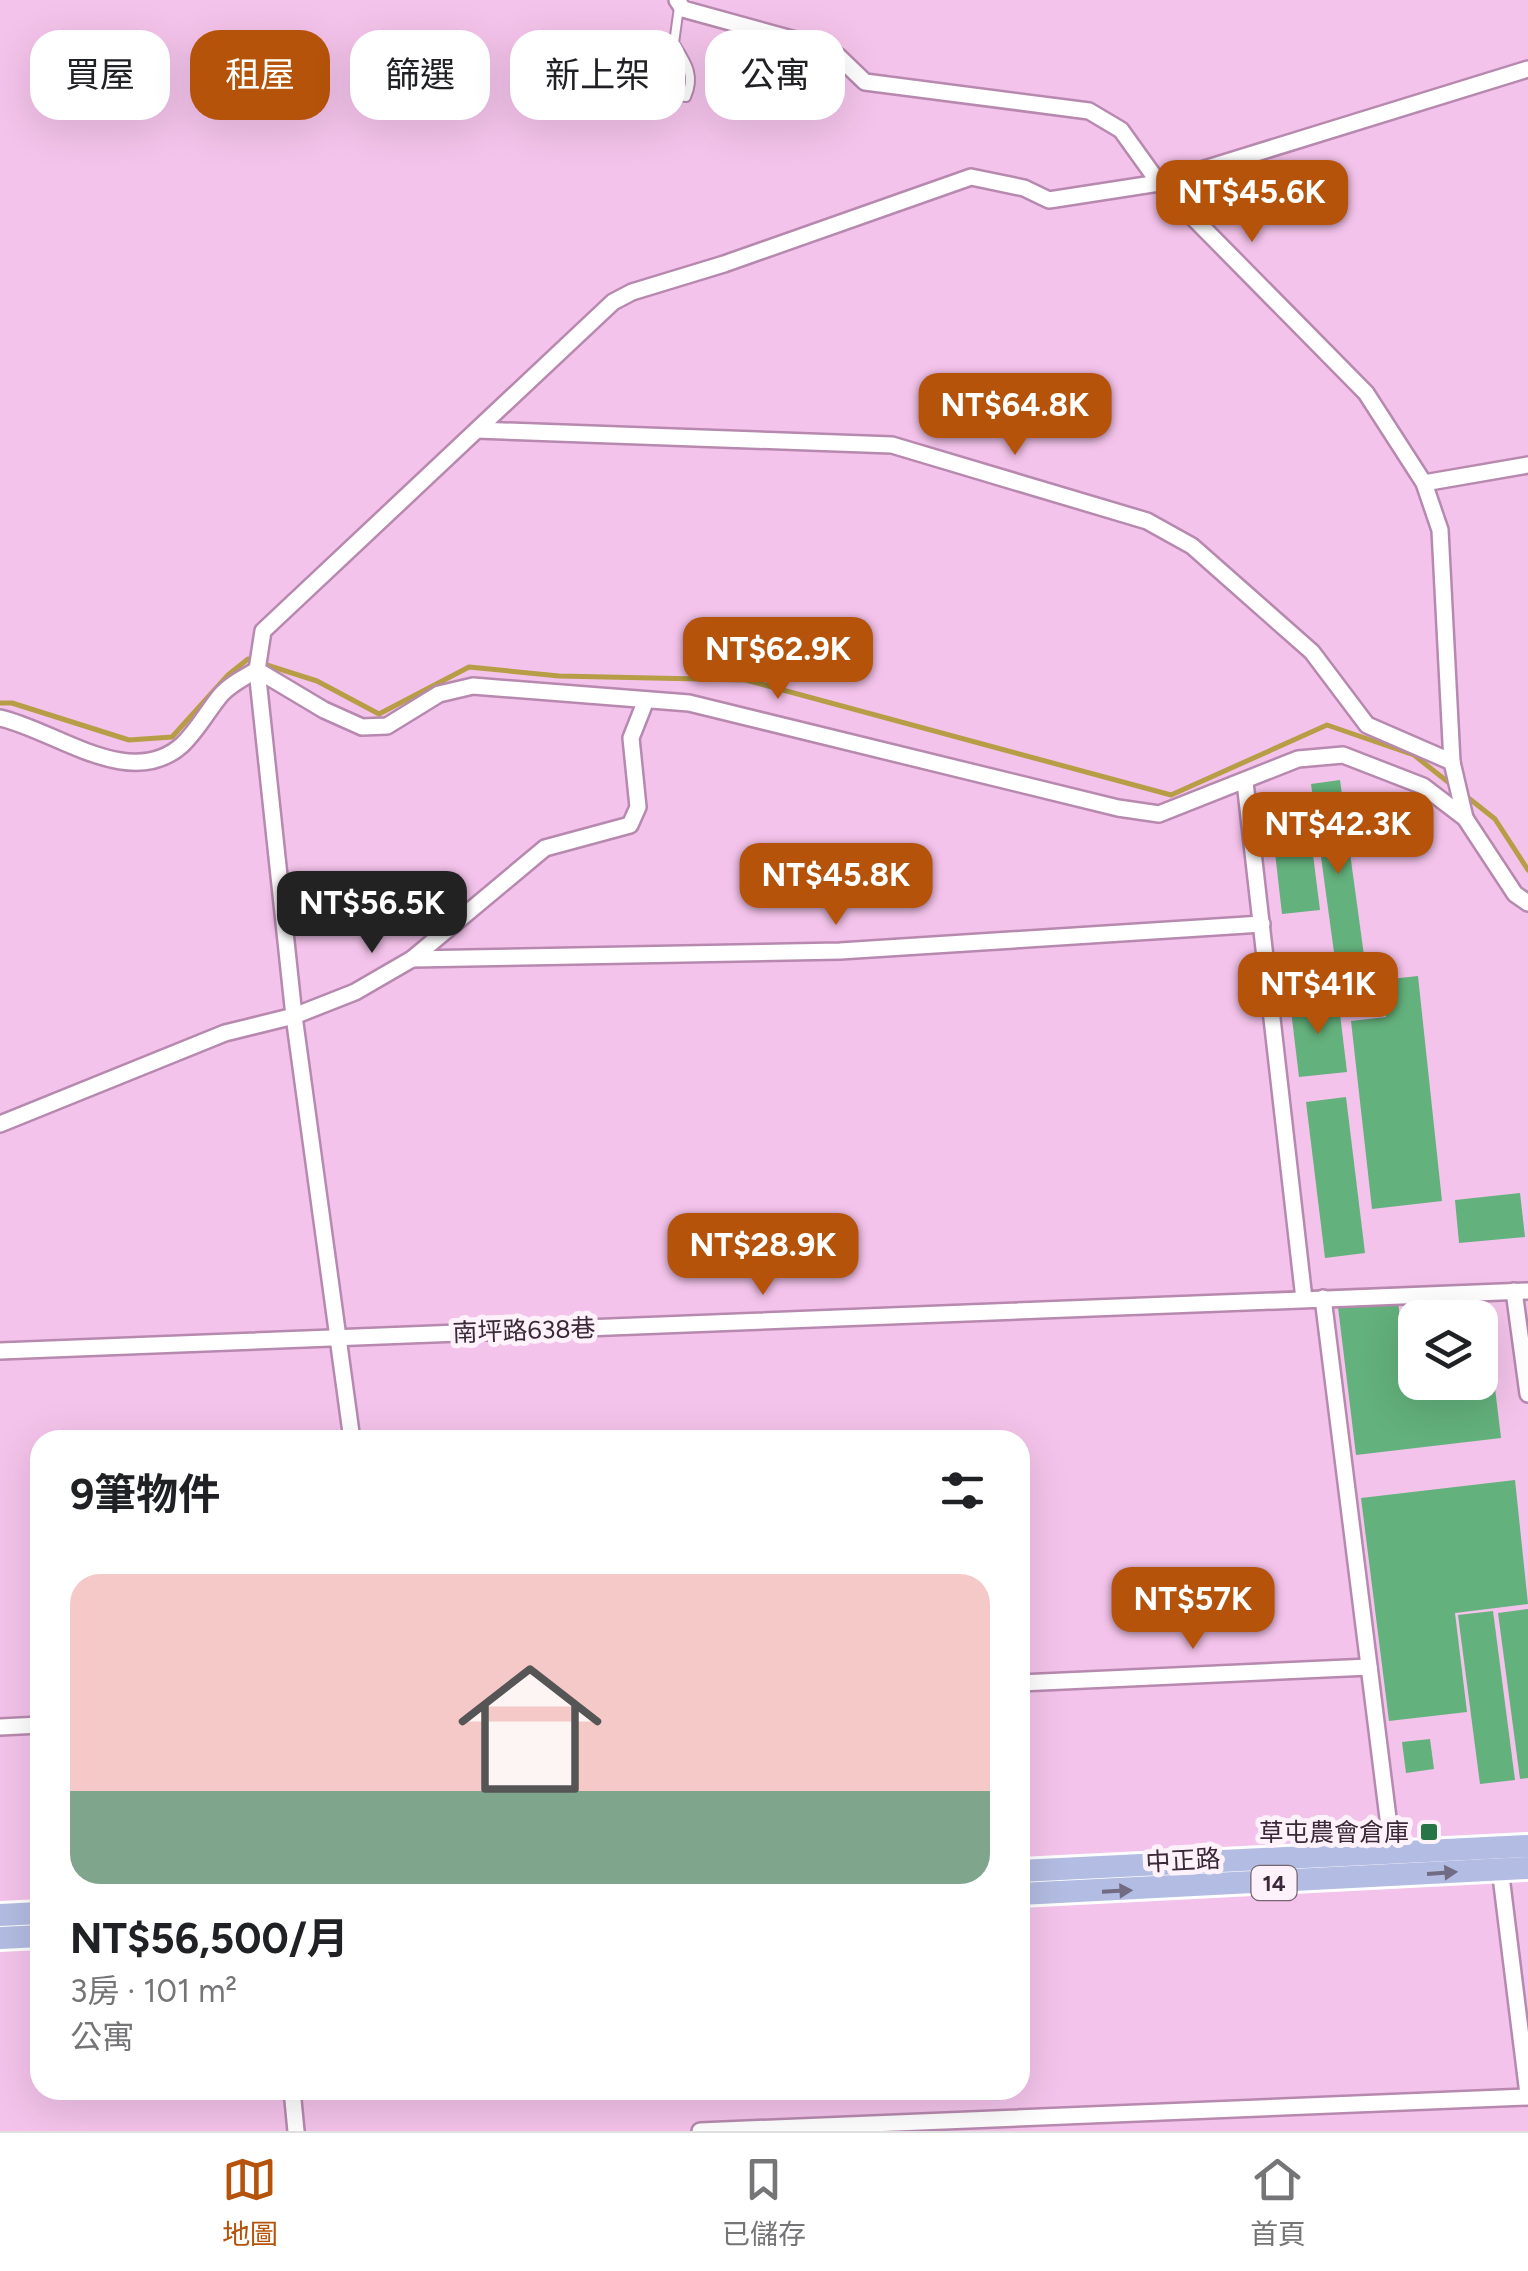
<!DOCTYPE html>
<html lang="zh-TW">
<head>
<meta charset="utf-8">
<style>
  body { margin:0; font-family:Figtree,"Noto Sans TC",sans-serif; background:#f2f2f2; color:#202124; height:100vh; display:flex; flex-direction:column; font-size:38px; white-space:nowrap }
  * { box-sizing:border-box; margin:0 }
  p { font-size:32px; color:#757577 }
  .icon { flex:none; width:55px; height:55px; fill:none; stroke:currentColor; stroke-width:2; stroke-linecap:round; stroke-linejoin:round }
  .map { position:relative; flex:1; overflow:hidden }
  .details { position:absolute; left:30px; top:1430px; width:1000px; height:670px; display:flex; flex-direction:column; background:#fff; border-radius:30px; box-shadow:0 10px 40px #0002 }
  .details>* { flex:none }
  .banner { position:absolute; left:30px; top:30px; width:1000px; height:90px; display:flex; gap:20px }
  .tools { position:absolute; left:1398px; top:1300px; display:grid; gap:20px }
  .tools a { display:grid; place-items:center; width:100px; height:100px; border-radius:20px; background:#fff; box-shadow:0 10px 40px #0002; font-size:50px }
  .price { position:absolute; translate:-50% -85px; padding:0 22px; border-radius:20px; background:#b45309; color:#fff; font-size:32px; line-height:65px; filter:drop-shadow(0 2px 5px #0008) }
  .price::after { content:''; position:absolute; left:50%; top:60px; width:30px; height:22px; margin-left:-15px; background:inherit; clip-path:polygon(0 0,100% 0,50% 100%) }
  .price.active { background:#222; color:#fff }
  ul { padding:0; list-style:none }
  li { display:grid; align-content:center; gap:20px; height:530px; padding:0 40px }
  li+li { border-top:2px solid #e0e0e0 }
  li span { display:grid; place-items:center; height:310px; border-radius:30px; color:#555 }
  li>.icon { margin-inline-start:auto }
  span .icon { width:180px; height:180px; fill:#fffc; stroke-width:1 }
  li b { font-size:42px }
  h2 { display:flex; justify-content:space-between; align-items:center; height:120px; padding:0 40px; font-size:42px }
  .pill { padding:0 35px; border-radius:30px; background:#fff; box-shadow:0 10px 40px #0002; font-size:35px; line-height:90px }
  .pill.active { background:#b45309; color:#fff }
  .tab-bar { display:flex; justify-content:space-around; align-items:center; height:140px; border-top:2px solid #e0e0e0; background:#fff; font-size:28px; color:#757577 }
  .tab-bar a { display:grid; justify-items:center; gap:5px }
  .tab-bar .active { color:#b45309 }
  .map>svg:first-child { display:block }
</style>
</head>
<body>
<div class="map">
<svg width="1528" height="2131" viewBox="0 0 1528 2131">
  <rect width="100%" height="100%" fill="#f4c3eb"/>
  <g fill="none" stroke-linecap="round" stroke-linejoin="round">
    <!-- stream -->
    <g stroke="#b79d46" stroke-width="5">
      <path d="M0,703H12L129,740L172,737L228,675L248,659L317,681L379,714L469,667L559,676L746,680L1171,795L1327,725L1414,755L1453,786"/>
      <path d="M1466,796L1495,819L1528,870"/>
    </g>
  </g>
  <!-- building -->
  <g fill="#63b17c">
    <path d="M1340,780L1366,970L1337,974L1311,784Z"/>
    <path d="M1311,839L1320,910L1282,914L1274,844Z"/>
    <path d="M1418,976L1442,1201L1372,1209L1351,1021L1386,1017L1381,980Z"/>
    <path d="M1338,997L1347,1072L1299,1077L1290,1002Z"/>
    <path d="M1346,1097L1365,1253L1325,1258L1306,1102Z"/>
    <path d="M1520,1193L1525,1237L1459,1243L1455,1200Z"/>
    <path d="M1398,1300L1403,1349L1415,1347V1382H1480V1339L1489,1338L1501,1438L1356,1455L1338,1307Z"/>
    <path d="M1515,1480L1528,1604L1455,1613L1467,1712L1389,1721L1361,1498Z"/>
    <path d="M1528,1609V1778L1520,1779L1498,1613Z"/>
    <path d="M1493,1611L1515,1780L1480,1784L1458,1615Z"/>
    <path d="M1430,1739L1434,1769L1406,1773L1402,1742Z"/>
  </g>
  <g fill="none" stroke-linecap="round" stroke-linejoin="round">
    <!-- lane casing -->
    <g stroke="#b789af" stroke-width="12">
      <path id="lane" d="M654,74L667,94L686,97C696,75 686,62 674,43L679,7"/>
    </g>
    <!-- street casing -->
    <g stroke="#b789af" stroke-width="20">
      <g id="street">
        <path d="M677,0L683,9L799,41L838,56L865,82L1089,111L1121,130L1159,183L1366,393L1424,483L1440,530L1452,762L1465,818"/>
        <path d="M477,430L892,445L1147,521L1192,546L1312,652L1367,725L1452,762"/>
        <path d="M1424,483L1528,465"/>
        <path d="M0,718C53,729 130,792 182,745C197,731 207,712 220,696C229,685 245,677 257,670L324,710L362,727L387,726L439,694L473,686L689,703L1118,808L1159,814L1298,759L1343,755L1423,786L1465,818L1515,894L1528,903"/>
        <path d="M1245,782L1304,1299"/>
        <path d="M412,959L840,951L1262,924"/>
        <path d="M0,1124L225,1033L294,1016L355,992L412,959L545,848L630,825L638,807L631,738L646,700"/>
        <path d="M1514,1291L1528,1394"/>
        <path d="M1323,1298L1393,1858"/>
        <path d="M0,1351L1528,1291"/>
        <path d="M352,1440L294,1016L257,670L263,631L613,302L632,292L724,264L971,177L1024,188L1049,200L1159,183L1528,69"/>
        <path d="M1020,1683L1369,1667"/>
        <path d="M0,1727L40,1725"/>
        <path d="M1499,1860L1528,2094"/>
        <path d="M292,2090L296,2131"/>
        <path d="M700,2131L1528,2097"/>
      </g>
    </g>
    <!-- primary casing -->
    <g stroke="#fff" stroke-width="28">
      <g id="primary">
        <path d="M1020,1871L1528,1846"/>
        <path d="M1020,1894L1528,1868"/>
        <path d="M0,1915L40,1913"/>
        <path d="M0,1938L40,1936"/>
      </g>
    </g>
    <!-- lane -->
    <use href="#lane" stroke="#fff" stroke-width="8"/>
    <!-- street -->
    <use href="#street" stroke="#fff" stroke-width="15"/>
    <!-- primary -->
    <use href="#primary" stroke="#b3bce2" stroke-width="22"/>
  </g>
  <!-- one-way arrows -->
  <defs><path id="oneway-solid" d="M-6-.8H1V-3.2L6.5 0L1 3.2V.8H-6Z" transform="scale(2.5)"/></defs>
  <g fill="#716b84">
    <use href="#oneway-solid" transform="translate(1442 1873) rotate(-4)"/>
    <use href="#oneway-solid" transform="translate(1117 1891) rotate(-3)"/>
  </g>
  <!-- markers -->
  <rect fill="#267545" stroke="#fdf2fa" stroke-width="4" x="1419" y="1822" width="20" height="20" rx="5"/>
  <g text-anchor="middle" dominant-baseline="central" stroke-width="10" stroke-linejoin="round" paint-order="stroke">
    <!-- shield labels -->
    <rect fill="#fdf2fa" stroke="#756572" stroke-width="2.5" x="1251.5" y="1866" width="45" height="34" rx="8"/>
    <g font-size="22" font-weight="bold" fill="#3b2838">
      <text x="1274" y="1883">14</text>
    </g>
    <!-- street labels -->
    <g font-size="25" fill="#3b2838" stroke="#fdf2fa">
      <text transform="translate(524 1330) rotate(-2)">南坪路638巷</text>
      <text transform="translate(1183 1860) rotate(-3)">中正路</text>
    </g>
    <!-- poi labels -->
    <g font-size="25" fill="#3b2838" stroke="#fdf2fa" text-anchor="end">
      <text x="1409" y="1832">草屯農會倉庫</text>
    </g>
  </g>
</svg>
<div class="tools">
<a><svg class="icon" aria-label="layers" viewBox="0 0 24 24"><path d="M12 4l9 5-9 5-9-5zM3 14l9 5 9-5"/></svg></a>
</div>
<b class="price" style="left:1252px;top:245px">NT$45.6K</b>
<b class="price" style="left:1015px;top:458px">NT$64.8K</b>
<b class="price" style="left:778px;top:702px">NT$62.9K</b>
<b class="price" style="left:1338px;top:877px">NT$42.3K</b>
<b class="price" style="left:836px;top:928px">NT$45.8K</b>
<b class="price active" style="left:372px;top:956px">NT$56.5K</b>
<b class="price" style="left:1318px;top:1037px">NT$41K</b>
<b class="price" style="left:763px;top:1298px">NT$28.9K</b>
<b class="price" style="left:1193px;top:1652px">NT$57K</b>
<div class="banner">
<a class="pill">買屋</a>
<a class="pill active">租屋</a>
<a class="pill">篩選</a>
<a class="pill">新上架</a>
<a class="pill">公寓</a>
</div>
<section class="details">
<h2>9筆物件<svg class="icon" aria-label="filters" viewBox="0 0 24 24"><path d="M4 7h16M4 17h16"/><circle cx="9" cy="7" r="2"/><circle cx="15" cy="17" r="2"/></svg></h2>
<ul>
<li><span style="background:linear-gradient(#f6c9c9 70%,#7fa58c 0)"><svg class="icon" aria-label="home" viewBox="0 0 24 24"><path d="M3 11l9-7 9 7M6 9v11h12V9"/></svg></span><div><b>NT$56,500/月</b><p>3房 · 101 m²</p><p>公寓</p></div></li>
</ul>
</section>
</div>
<nav class="tab-bar">
<a class="active"><svg class="icon" aria-label="map" viewBox="0 0 24 24"><path d="M3 6l6-2 6 2 6-2v14l-6 2-6-2-6 2zM9 4v14M15 6v14"/></svg>地圖</a>
<a><svg class="icon" aria-label="saved" viewBox="0 0 24 24"><path d="M7 4h10v16l-5-4-5 4z"/></svg>已儲存</a>
<a><svg class="icon" aria-label="home" viewBox="0 0 24 24"><path d="M3 11l9-7 9 7M6 9v11h12V9"/></svg>首頁</a>
</nav>
</body>
</html>
